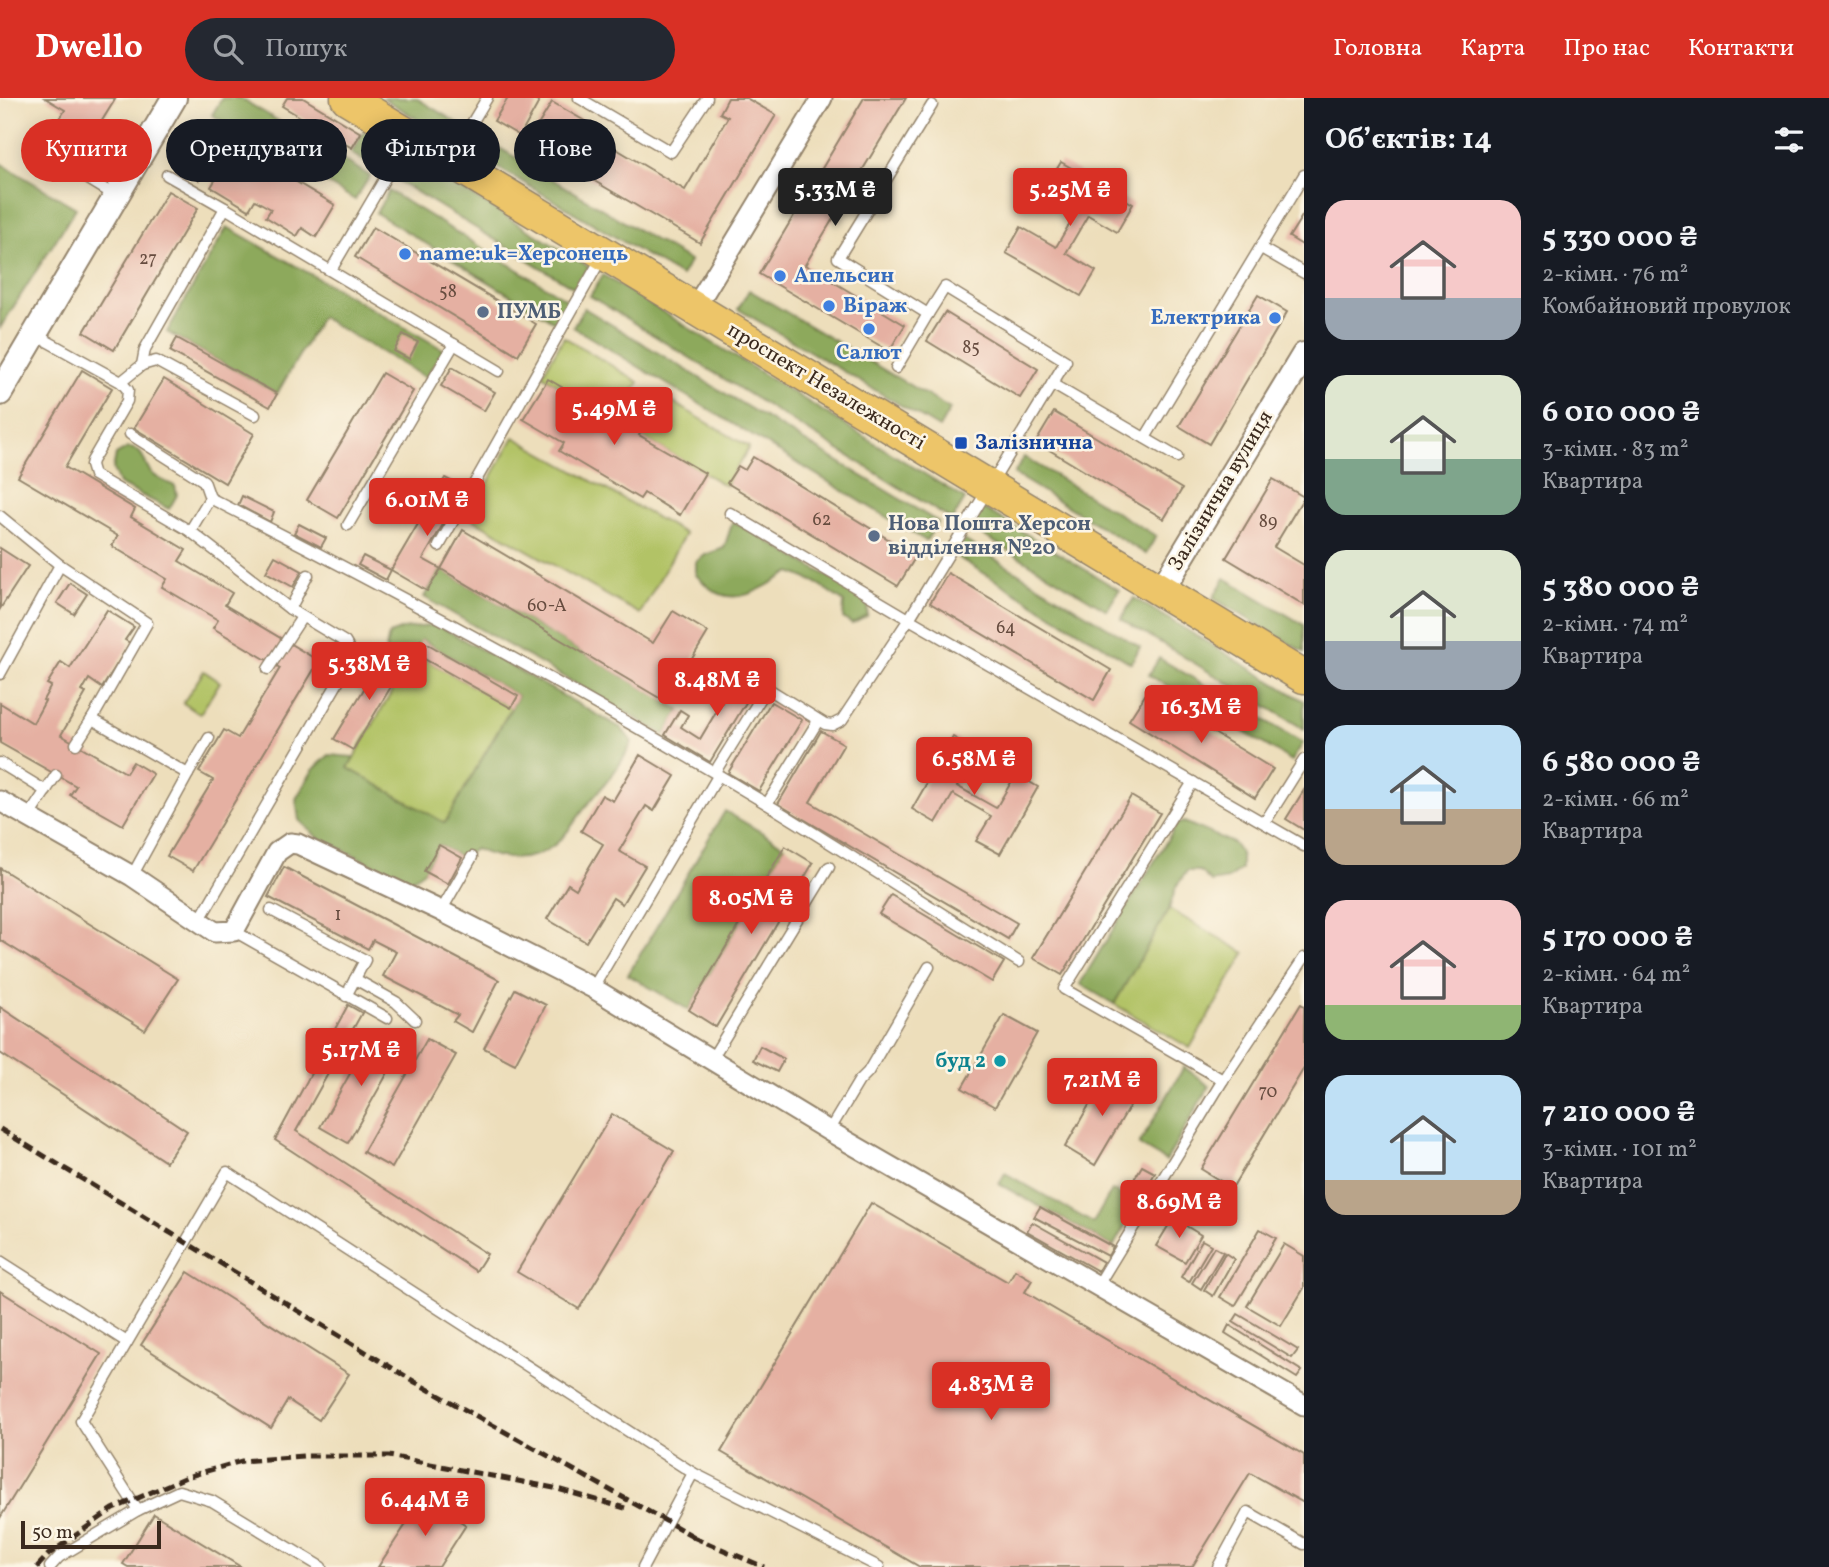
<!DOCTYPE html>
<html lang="uk">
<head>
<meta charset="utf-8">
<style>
  body { margin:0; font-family:Vollkorn,serif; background:#242831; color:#f1f3f6; height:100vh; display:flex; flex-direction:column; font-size:26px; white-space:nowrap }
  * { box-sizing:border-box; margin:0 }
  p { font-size:23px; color:#9ea1a6 }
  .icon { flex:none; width:38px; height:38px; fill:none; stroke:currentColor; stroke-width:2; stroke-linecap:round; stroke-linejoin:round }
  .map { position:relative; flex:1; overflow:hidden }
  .sheet { display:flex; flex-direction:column; background:#171b24; width:525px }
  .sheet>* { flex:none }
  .hud { position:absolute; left:21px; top:21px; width:665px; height:63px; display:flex; gap:14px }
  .scale { position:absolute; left:21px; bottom:18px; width:140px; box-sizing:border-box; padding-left:7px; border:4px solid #3b2a1e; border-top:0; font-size:19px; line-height:24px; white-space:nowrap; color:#3b2a1e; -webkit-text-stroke:5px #fcf5e5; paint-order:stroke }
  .price { position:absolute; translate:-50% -60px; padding:0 16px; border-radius:7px; background:#d93025; color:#fff; font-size:23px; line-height:46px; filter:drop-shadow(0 2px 4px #0008) }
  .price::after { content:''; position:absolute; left:50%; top:42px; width:21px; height:16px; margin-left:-10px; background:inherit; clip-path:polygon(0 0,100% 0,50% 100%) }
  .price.on { background:#222; color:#fff }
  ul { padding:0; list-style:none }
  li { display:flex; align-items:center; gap:21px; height:175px; padding:0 21px }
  li span { display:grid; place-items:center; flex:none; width:196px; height:140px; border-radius:21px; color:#555 }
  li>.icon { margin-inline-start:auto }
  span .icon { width:84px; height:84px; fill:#fffc; stroke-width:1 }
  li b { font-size:30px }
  h2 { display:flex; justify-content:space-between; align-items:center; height:84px; padding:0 21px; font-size:30px }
  .chip { padding:0 24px; border-radius:32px; background:#171b24; box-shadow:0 4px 18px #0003; font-size:24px; line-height:63px }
  .chip.on { background:#d93025; color:#fff }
  header { display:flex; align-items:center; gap:42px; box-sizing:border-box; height:98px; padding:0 35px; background:#d93025; color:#fff }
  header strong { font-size:33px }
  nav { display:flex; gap:38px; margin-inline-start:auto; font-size:24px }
  .search { width:490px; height:63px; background:#242831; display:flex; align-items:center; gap:18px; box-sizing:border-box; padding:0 24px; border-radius:38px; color:#9ea1a6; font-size:26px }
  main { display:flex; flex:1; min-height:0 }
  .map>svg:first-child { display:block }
</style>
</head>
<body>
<header>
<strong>Dwello</strong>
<div class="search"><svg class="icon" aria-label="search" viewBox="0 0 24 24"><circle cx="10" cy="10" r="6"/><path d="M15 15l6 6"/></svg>Пошук</div>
<nav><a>Головна</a><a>Карта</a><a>Про нас</a><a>Контакти</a></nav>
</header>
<main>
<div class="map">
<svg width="1304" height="1469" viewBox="0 0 1304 1469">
  <rect width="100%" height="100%" fill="#fcf5e5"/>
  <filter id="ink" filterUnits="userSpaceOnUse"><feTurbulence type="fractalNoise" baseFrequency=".0143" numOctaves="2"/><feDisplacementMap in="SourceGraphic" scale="14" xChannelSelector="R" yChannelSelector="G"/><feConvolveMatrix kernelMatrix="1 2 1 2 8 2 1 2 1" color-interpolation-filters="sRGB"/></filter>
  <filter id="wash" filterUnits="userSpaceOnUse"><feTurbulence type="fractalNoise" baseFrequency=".00686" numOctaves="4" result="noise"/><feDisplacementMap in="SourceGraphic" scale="28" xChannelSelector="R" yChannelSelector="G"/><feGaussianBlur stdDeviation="1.57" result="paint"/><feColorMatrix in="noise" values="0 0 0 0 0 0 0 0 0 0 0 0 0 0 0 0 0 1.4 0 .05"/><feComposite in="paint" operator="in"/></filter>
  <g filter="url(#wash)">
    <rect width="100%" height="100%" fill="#eddebb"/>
    <!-- green -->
    <g fill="#b2c366" stroke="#767642" stroke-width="2">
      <path d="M564,239L639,284L616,321L542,277Z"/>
      <path d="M662,298L749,349L726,388L639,337Z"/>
      <path d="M514,339L685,436L640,516L469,419Z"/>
      <path d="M414,555L511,610L445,725L348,670Z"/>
      <path d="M204,573L220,584L200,616L183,605Z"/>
      <path d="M1169,811L1245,855L1190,950L1114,906Z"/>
    </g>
    <!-- forest -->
    <g fill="#8da95b" stroke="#646a3c" stroke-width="2">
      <path d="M222,0H240L370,78L355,102L212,17Z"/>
      <path d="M383,0H416L462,28L453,43Z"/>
      <path d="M364,33L391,49L377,71L351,55Z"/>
      <path d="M491,45L690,163L681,178L482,60Z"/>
      <path d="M409,59L589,169L576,191L395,81Z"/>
      <path d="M0,65L76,110L0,230Z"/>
      <path d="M389,93L569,203L556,225L376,115Z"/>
      <path d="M227,129L443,251L426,280L321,219L277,296L167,234Z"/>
      <path d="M603,177L965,401L952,422L590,198Z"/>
      <path d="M749,192L950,311L939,330L738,211Z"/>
      <path d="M584,210L938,424L926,443L573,229Z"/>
      <path d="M128,350C147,351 142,368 154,377C160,382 168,385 175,388L177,397L169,411L119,386L113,371L116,357Z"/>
      <path d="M1024,359L1156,438L1146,456L1014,376Z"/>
      <path d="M983,410L1119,492L1107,512L971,430Z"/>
      <path d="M733,423L860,497L868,507L867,518L852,526L843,520L844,504L815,484L791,474C769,485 744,507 718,495C710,492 702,483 696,477V464L705,457L724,450Z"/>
      <path d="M964,442L1140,549L1131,565L954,457Z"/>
      <path d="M441,471L680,612L665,637L424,499Z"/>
      <path d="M1225,480L1304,527V554L1213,500Z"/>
      <path d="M1134,500L1304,603V631L1121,521Z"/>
      <path d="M437,527L621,630L632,644C621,668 605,686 588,706C577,719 567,738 553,748C530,766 500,762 475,751L462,760L439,747L424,773L408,784L317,739L299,722L296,701L313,672L329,657L354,659L348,670L445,725L518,598L422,542L408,565L404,567L385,556L389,536L403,531Z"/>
      <path d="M1159,560L1303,645L1292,663L1149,577Z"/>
      <path d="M725,713L785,748L689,912L628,877Z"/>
      <path d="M1184,724L1233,745L1241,756V771L1228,781L1211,784L1200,773H1187L1176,789L1169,811L1114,906L1080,886L1177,726Z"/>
      <path d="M1184,969L1209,988L1166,1063L1139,1047Z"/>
      <path d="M1005,1075L1093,1125L1112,1092L1137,1106L1113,1149L999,1086Z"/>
    </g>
    <g id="blocks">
      <!-- building -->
      <g fill="#e5b0a2">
        <path d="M45,0H116L85,50L54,30L65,12Z"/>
        <path d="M287,0H303L361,35L352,50L282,8Z"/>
        <path d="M508,0H531L539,4L520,38L494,23Z"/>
        <path d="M728,0H746L776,17L700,145L528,44L552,4L597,30L593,37L685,92L728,19L720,15Z"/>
        <path d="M864,0H906L805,167L905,227L889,253L759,176Z"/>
        <path d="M208,31L335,107L316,139L302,130L297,138L266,119L271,111L255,102L249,112L211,89L217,79L205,72L199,82L183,72Z"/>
        <path d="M1061,64L1133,106L1117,134L1088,117L1066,155L1096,173L1081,198L1006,155L1021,129L1056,149L1077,113L1043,94Z"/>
        <path d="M168,93L198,110L114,252L84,234Z"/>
        <path d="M1304,115V148L1289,139Z"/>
        <path d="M373,129L536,226L518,257L355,159Z"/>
        <path d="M1258,197L1287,214L1209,346L1179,328Z"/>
        <path d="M945,214L1038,271L1020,300L927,243Z"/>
        <path d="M403,236L418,244L409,261L394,253Z"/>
        <path d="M177,240L277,296L270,309L170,253Z"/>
        <path d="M452,269L495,294L484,313L441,288Z"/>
        <path d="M82,272L112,290L65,369L135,411L131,419L186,452L179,463L232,495L225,507L319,563L193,773L167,758L213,682L199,674L224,632L238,640L280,570L213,530L218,522L162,489L167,481L112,448L118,438L18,379Z"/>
        <path d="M382,275L413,293L338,420L307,402Z"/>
        <path d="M164,281L254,336L225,385L134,330Z"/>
        <path d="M548,281L616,321L625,305L649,319L639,337L705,375L680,417L644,395L640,401L559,353L564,345L523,321Z"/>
        <path d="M1054,314L1182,391L1164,421L1036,344Z"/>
        <path d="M753,359L916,458L898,488L727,385L738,368L745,372Z"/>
        <path d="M445,380L464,390L423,461L441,471L427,493L391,472Z"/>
        <path d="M1273,381L1304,399L1274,449L1304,467V507L1226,460Z"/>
        <path d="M242,398L274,414L270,424L238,407Z"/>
        <path d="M299,426L326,440L321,449L294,435Z"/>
        <path d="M463,432L653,545L673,513L708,534L666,604L441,471Z"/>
        <path d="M0,450L28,468L0,511Z"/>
        <path d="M275,458L302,473L293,489L266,474Z"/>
        <path d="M363,458L391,472L386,482L358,467Z"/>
        <path d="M948,475L1111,572L1094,602L930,505Z"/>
        <path d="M70,485L87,496L74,516L57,505Z"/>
        <path d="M107,512L134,529L125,542L130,545L102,590L89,581L82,593L86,595L61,637L126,675L133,664L153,676L123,727L70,697L76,688L0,645V605L33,625L45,603L43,602L51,588L47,586L61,564L70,570Z"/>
        <path d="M421,542L518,598L511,610L414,555Z"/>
        <path d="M385,556L404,567L353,652L334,641Z"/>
        <path d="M744,567L762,578L710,664L665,637L680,612L688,617L681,629L700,641Z"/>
        <path d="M1147,594L1273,671L1255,700L1129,622Z"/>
        <path d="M771,604L802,622L759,693L728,675Z"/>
        <path d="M821,633L844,646L810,704L1017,825L1008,841L778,706Z"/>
        <path d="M953,639L977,653L957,688L996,710L1016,676L1038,689L1000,756L976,743L991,718L953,696L936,725L912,711Z"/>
        <path d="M640,657L675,678L654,713L646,708L619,753L645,768L622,806L613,800L586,844L547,821L568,786L576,791L603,746L581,733L602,697L613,703Z"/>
        <path d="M1304,692V732L1286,721Z"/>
        <path d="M1131,698L1160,715L1062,877L1033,860Z"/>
        <path d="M439,747L462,760L448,786L424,773Z"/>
        <path d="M785,748L813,765L716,929L689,912Z"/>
        <path d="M284,769L499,882L472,934L453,923L458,917L383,878L396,854L373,842L368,851L268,799Z"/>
        <path d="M0,770L178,881L145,932L0,842Z"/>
        <path d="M891,797L1004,864L992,884L879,816Z"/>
        <path d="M515,891L546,907L515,966L484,950Z"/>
        <path d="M1301,906L1304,908V970L1232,1090L1201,1071Z"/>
        <path d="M348,907L362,915L296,1033L487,1156L476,1173L275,1042Z"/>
        <path d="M0,909L187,1033L166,1064L0,955Z"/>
        <path d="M1004,917L1037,935L995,1009L962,990Z"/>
        <path d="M384,938L403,948L348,1045L320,1029L370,940L380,946Z"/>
        <path d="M427,941L456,957L392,1070L363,1054Z"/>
        <path d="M760,948L784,961L777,974L753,962Z"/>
        <path d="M1108,974L1139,992L1095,1067L1065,1049Z"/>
        <path d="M612,1016L674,1053L579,1211L517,1174Z"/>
        <path d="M1142,1068L1155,1075L1146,1091L1133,1083Z"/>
        <path d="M871,1105L1008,1184L1015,1172L1032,1182L1025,1194L1304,1357V1405L1250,1375L1192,1469H920L721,1354Z"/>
        <path d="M1040,1109L1113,1149L1108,1158L1034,1119Z"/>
        <path d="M1173,1120L1201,1137L1185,1164L1156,1148Z"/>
        <path d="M1032,1124L1103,1164L1098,1173L1027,1133Z"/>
        <path d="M1260,1131L1276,1140L1235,1208L1220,1199Z"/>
        <path d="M1202,1142L1211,1147L1189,1184L1181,1179Z"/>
        <path d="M1284,1146L1304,1158V1190L1281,1228L1247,1208Z"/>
        <path d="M1214,1149L1223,1154L1201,1191L1192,1185Z"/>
        <path d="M1225,1155L1234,1161L1213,1198L1204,1192Z"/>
        <path d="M188,1174L349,1276L319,1322L288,1302L271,1330L141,1247Z"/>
        <path d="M0,1193L101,1256L0,1420Z"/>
        <path d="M1238,1216L1298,1252L1292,1260L1233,1224Z"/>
        <path d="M1229,1227L1302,1273L1297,1280L1225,1235Z"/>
        <path d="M424,1399L466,1427L439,1469H378Z"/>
        <path d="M154,1416L241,1469H128L123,1466Z"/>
      </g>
    </g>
  </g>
  <g filter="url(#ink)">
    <use href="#blocks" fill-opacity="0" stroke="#94846c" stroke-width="2"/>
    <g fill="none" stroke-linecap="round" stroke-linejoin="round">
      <!-- service casing -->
      <g stroke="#94846c" stroke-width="13">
        <g id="service">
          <path d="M579,0L671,54L707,0"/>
          <path d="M452,58L487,0"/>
          <path d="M65,67L116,98"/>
          <path d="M167,77L225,110"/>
          <path d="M1261,150L1304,175"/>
          <path d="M331,172L408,41"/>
          <path d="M34,236L121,284L128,292L127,303L92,363L91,367L94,377L190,433L290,511L345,544L352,556L351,562L199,823"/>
          <path d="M142,267L145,251L225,110L499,273"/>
          <path d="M896,270L928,216"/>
          <path d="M121,284L142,267L156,263L255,317"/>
          <path d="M1052,286L1177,359"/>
          <path d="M130,336L204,383L210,400L190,433"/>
          <path d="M1145,340L1304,77"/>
          <path d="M210,400C399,496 586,597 767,706C852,758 935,812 1019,864"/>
          <path d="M730,415L909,521L1304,748"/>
          <path d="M0,418L60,467L0,576"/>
          <path d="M348,427L454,246"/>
          <path d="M439,448L602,159"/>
          <path d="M60,467L147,525L92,621L188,676L132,778"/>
          <path d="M290,511L308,477"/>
          <path d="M268,571L302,519"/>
          <path d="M76,646L92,621"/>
          <path d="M0,665L46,693"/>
          <path d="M718,669L767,590L825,626L832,627L842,622L909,521L1066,263L945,189L928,216L838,160L932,7"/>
          <path d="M188,676L209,640"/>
          <path d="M1193,684L1064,891L1223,982"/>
          <path d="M767,706L818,623"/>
          <path d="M29,718L56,677"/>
          <path d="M1265,724L1304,662"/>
          <path d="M271,812L365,862L346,898"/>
          <path d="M441,813L472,759"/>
          <path d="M234,833L387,920"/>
          <path d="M355,881L396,904L415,922"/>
          <path d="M593,890L718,678"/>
          <path d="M711,962L829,769"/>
          <path d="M829,1033L859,983L868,974L929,869"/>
          <path d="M0,1163L127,1244"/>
          <path d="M1098,1187L1223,982L1304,860"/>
          <path d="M693,1375L879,1469"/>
          <path d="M50,1469L59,1459L138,1412"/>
          <path d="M321,1469L212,1403L179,1393L138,1412L81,1323L227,1074L693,1375L643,1469"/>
          <path d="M1218,1469L1248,1414L1304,1446"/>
        </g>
      </g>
      <!-- minor casing -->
      <g stroke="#94846c" stroke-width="23">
        <g id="minor">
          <path d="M695,210L822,0"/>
          <path d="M0,703L132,778L215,834L234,833L277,754L290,745L298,746L441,813L593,890L829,1033L1304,1307"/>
        </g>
      </g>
      <!-- tertiary casing -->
      <g stroke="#94846c" stroke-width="28">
        <g id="tertiary">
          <path d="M0,295L174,0"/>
          <path d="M1161,493L1304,257"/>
        </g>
      </g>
      <!-- primary casing -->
      <g stroke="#94846c" stroke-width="35">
        <path id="primary" d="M347,0L1304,579"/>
      </g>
      <!-- service -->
      <use href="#service" stroke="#fff" stroke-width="10"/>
      <!-- minor -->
      <use href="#minor" stroke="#fff" stroke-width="19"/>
      <!-- tertiary -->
      <use href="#tertiary" stroke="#fff" stroke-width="24"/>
      <!-- primary -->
      <use href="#primary" stroke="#edc569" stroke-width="32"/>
      <!-- rail -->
      <g stroke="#3b2a1e" stroke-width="5" stroke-dasharray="10 5" stroke-linecap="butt">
        <path d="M0,1031L415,1284L700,1442"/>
        <path d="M693,1439L764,1469"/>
        <path d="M37,1469L49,1456L113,1411L186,1379L242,1363L303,1358H389L554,1390L625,1410"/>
      </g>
    </g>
  </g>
  <!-- markers -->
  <g fill="#3f7fe0" stroke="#fcf5e5" stroke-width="2.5">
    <circle cx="405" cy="156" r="7"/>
    <circle cx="780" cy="178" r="7"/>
    <circle cx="829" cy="208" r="7"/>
    <circle cx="1275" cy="220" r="7"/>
    <circle cx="869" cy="231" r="7"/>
  </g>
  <g fill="#5c6f8a" stroke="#fcf5e5" stroke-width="2.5">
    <circle cx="483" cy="214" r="7"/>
    <circle cx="874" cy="438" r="7"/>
  </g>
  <rect fill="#1a4fb4" stroke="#fcf5e5" stroke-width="2.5" x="954" y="338" width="14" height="14" rx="3.5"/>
  <circle fill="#0f9aa8" stroke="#fcf5e5" stroke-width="2.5" cx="1000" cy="963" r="7"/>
  <g text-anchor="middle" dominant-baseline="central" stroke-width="5" stroke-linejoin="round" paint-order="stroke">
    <!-- number labels -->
    <g font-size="18" fill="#664c3f">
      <text x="148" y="161">27</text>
      <text x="448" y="194">58</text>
      <text x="971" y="250">85</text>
      <text x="822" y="422">62</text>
      <text x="1268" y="424">89</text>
      <text x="547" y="508">60-А</text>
      <text x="1006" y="530">64</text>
      <text x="338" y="817">1</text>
      <text x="1268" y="994">70</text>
    </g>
    <!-- shop labels -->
    <g font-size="21" font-weight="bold" fill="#366cbe" stroke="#fcf5e5" text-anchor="start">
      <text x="419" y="156">name:uk=Херсонець</text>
      <text x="794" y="178">Апельсин</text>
      <text x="843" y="208">Віраж</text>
      <text x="1261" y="220" text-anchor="end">Електрика</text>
      <text x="869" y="255" text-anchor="middle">Салют</text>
    </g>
    <!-- service labels -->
    <g font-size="21" font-weight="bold" fill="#4e5e75" stroke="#fcf5e5" text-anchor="start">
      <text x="497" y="214">ПУМБ</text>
      <text x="888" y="426">Нова Пошта Херсон<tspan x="888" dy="24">відділення №20</tspan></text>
    </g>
    <!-- street labels -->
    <g font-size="21" fill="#3b2a1e" stroke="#fcf5e5">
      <text transform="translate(826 289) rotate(31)">проспект Незалежності</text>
      <text transform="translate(1221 393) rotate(-59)">Залізнична вулиця</text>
    </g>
    <!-- transit labels -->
    <g font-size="21" font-weight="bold" fill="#164399" stroke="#fcf5e5" text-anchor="start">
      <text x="975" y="345">Залізнична</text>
    </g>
    <!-- culture labels -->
    <g font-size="21" font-weight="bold" fill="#0d838f" stroke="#fcf5e5" text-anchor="end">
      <text x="986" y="963">буд 2</text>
    </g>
  </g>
</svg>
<div class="scale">50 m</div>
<b class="price on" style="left:835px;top:130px">5.33M ₴</b>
<b class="price" style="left:1070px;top:130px">5.25M ₴</b>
<b class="price" style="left:614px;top:349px">5.49M ₴</b>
<b class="price" style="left:427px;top:440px">6.01M ₴</b>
<b class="price" style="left:369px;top:604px">5.38M ₴</b>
<b class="price" style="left:717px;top:620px">8.48M ₴</b>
<b class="price" style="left:1201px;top:647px">16.3M ₴</b>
<b class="price" style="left:974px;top:699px">6.58M ₴</b>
<b class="price" style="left:751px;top:838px">8.05M ₴</b>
<b class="price" style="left:361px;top:990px">5.17M ₴</b>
<b class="price" style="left:1102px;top:1020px">7.21M ₴</b>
<b class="price" style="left:1179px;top:1142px">8.69M ₴</b>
<b class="price" style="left:991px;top:1324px">4.83M ₴</b>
<b class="price" style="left:425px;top:1440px">6.44M ₴</b>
<div class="hud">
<a class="chip on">Купити</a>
<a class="chip">Орендувати</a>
<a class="chip">Фільтри</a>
<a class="chip">Нове</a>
</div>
</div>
<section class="sheet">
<h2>Об’єктів: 14<svg class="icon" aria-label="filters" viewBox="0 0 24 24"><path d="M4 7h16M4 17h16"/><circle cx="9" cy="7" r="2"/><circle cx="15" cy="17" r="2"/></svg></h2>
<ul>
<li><span style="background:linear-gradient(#f6c9c9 70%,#9aa5b1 0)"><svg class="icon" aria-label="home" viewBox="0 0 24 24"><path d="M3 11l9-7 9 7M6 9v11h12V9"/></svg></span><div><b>5 330 000 ₴</b><p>2-кімн. · 76 m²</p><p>Комбайновий провулок</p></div></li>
<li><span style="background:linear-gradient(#dfe7d0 60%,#7fa58c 0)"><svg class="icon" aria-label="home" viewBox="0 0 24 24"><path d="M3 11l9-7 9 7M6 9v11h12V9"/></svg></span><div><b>6 010 000 ₴</b><p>3-кімн. · 83 m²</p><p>Квартира</p></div></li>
<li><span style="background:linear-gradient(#dfe7d0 65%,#9aa5b1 0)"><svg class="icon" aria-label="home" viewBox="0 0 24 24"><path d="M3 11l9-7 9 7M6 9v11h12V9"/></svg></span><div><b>5 380 000 ₴</b><p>2-кімн. · 74 m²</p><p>Квартира</p></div></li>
<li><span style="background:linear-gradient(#bfe0f5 60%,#b9a48a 0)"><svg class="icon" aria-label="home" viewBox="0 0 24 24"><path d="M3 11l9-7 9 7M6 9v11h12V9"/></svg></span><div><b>6 580 000 ₴</b><p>2-кімн. · 66 m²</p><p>Квартира</p></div></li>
<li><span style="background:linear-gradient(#f6c9c9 75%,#8fb573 0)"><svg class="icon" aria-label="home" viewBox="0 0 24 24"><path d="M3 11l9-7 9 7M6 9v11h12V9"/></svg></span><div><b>5 170 000 ₴</b><p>2-кімн. · 64 m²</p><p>Квартира</p></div></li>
<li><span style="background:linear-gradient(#bfe0f5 75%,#b9a48a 0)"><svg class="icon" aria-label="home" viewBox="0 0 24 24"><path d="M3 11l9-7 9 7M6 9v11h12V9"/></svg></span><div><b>7 210 000 ₴</b><p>3-кімн. · 101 m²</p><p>Квартира</p></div></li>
</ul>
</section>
</main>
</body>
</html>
